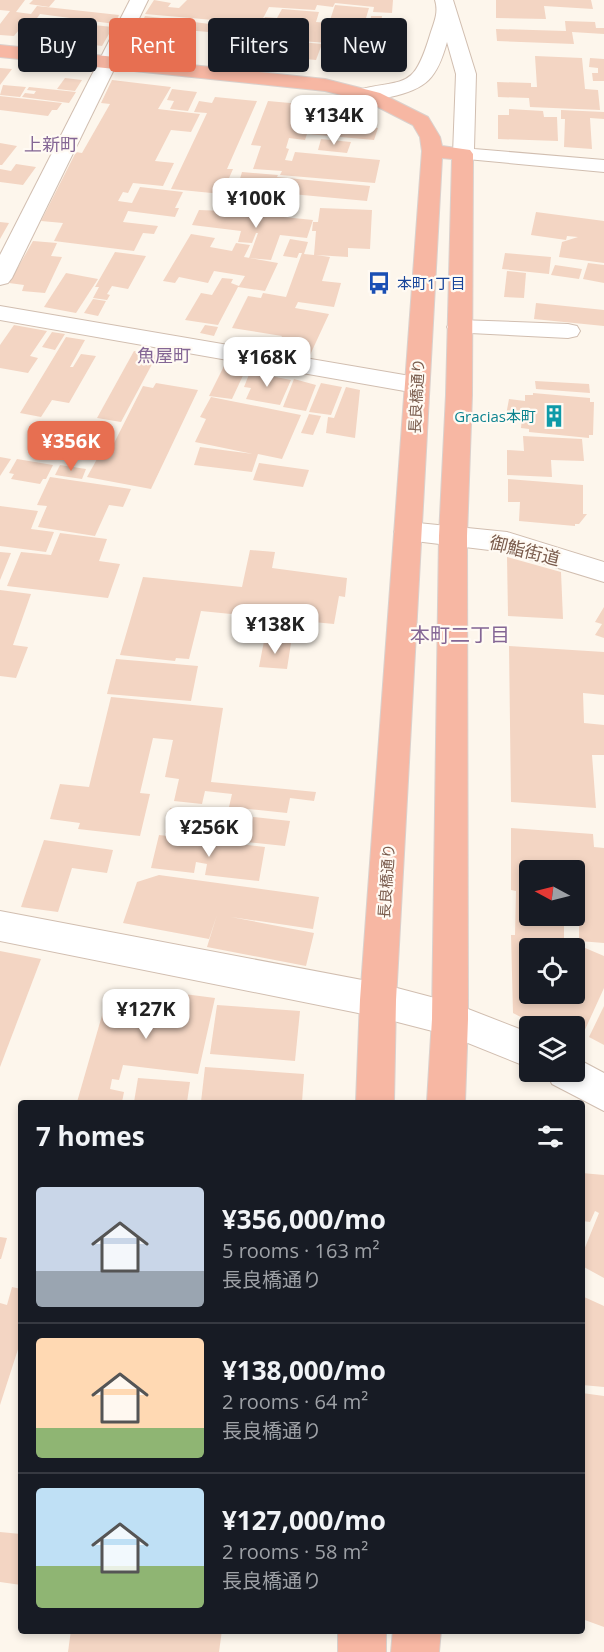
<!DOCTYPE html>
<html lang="en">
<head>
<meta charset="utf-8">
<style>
  body { margin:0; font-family:"Open Sans","Noto Sans JP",sans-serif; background:#20242c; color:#f1f3f6; height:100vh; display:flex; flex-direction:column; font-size:22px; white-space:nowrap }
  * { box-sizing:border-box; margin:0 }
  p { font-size:20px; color:#9ea1a6 }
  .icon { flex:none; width:33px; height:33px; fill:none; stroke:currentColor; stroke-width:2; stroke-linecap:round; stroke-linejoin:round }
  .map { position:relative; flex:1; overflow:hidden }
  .panel { position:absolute; left:18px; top:1100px; width:567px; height:534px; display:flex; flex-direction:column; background:#171b24; border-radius:6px; box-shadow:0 3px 9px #0003 }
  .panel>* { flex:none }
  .banner { position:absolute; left:18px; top:18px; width:568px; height:54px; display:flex; gap:12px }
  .needle { width:39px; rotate:277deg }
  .controls { position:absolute; left:519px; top:860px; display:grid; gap:12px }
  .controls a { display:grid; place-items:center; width:66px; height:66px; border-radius:6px; background:#171b24; box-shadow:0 3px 9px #0003; font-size:30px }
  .price { position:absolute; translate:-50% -51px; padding:0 14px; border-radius:12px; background:#fff; color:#222; font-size:20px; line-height:39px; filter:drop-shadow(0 2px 3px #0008) }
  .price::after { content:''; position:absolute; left:50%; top:36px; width:18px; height:14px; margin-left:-9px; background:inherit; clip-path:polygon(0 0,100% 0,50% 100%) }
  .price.current { background:#e76f51; color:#fff }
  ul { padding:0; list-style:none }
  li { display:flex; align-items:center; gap:18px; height:150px; padding:0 18px }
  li+li { border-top:2px solid #363941 }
  li span { display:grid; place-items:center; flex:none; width:168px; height:120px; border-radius:6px; color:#555 }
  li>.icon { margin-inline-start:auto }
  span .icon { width:72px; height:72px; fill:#fffc; stroke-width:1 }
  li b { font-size:26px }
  h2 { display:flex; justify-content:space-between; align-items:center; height:72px; padding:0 18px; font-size:26px }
  .chip { padding:0 21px; border-radius:6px; background:#171b24; box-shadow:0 3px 9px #0003; font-size:21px; line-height:54px }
  .chip.current { background:#e76f51; color:#fff }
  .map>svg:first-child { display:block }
</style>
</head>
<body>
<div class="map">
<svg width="604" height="1652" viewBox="0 0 604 1652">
  <rect width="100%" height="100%" fill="#fdf6ec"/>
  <!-- building -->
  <g fill="#f3d5c3" fill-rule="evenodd">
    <path d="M0,0H25L16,12L31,14L37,6L119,15L115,24L40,14L32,25H23L14,36L0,35V24L10,11L0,10Z"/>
    <path d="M33,0H55L49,7L29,4Z"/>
    <path d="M154,0L171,3L168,7L179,8L187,0H393L392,13L373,12L374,7L335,3L333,7L317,5L315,10L269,7L260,24L145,14Z"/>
    <path d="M496,0H591L593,9L544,6L546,19L496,18Z"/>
    <path d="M335,5L369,8L358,45L300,41L302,35L258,29L265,17L277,18L282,9L319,12L316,22L329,23Z"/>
    <path d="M145,16L210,24L208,27L211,28L209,32L148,27L194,32L191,37L184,36L182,40L189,41L185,47H180L176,54L129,49Z"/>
    <path d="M371,16H382L381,25H391L390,47L364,46L365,30H370Z"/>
    <path d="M565,21L595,22L596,28H604V34L572,32L574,44L497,41L496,29L566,31Z"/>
    <path d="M73,23L113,27L102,46L62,41Z"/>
    <path d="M301,42L322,44L316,60L295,58Z"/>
    <path d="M336,46L377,48L375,61L333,58Z"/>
    <path d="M535,56L582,58L585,89L598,90L600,110L530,107L529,98L498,97L497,82L531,83V87H537Z"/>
    <path d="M590,58L604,59V81H593L592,73H598V68L589,67Z"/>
    <path d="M0,68L12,69L0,85Z"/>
    <path d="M65,78L82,80L75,91L57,89Z"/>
    <path d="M112,80L171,87L158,109L200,114L191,132L171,130L155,161L174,163L163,186L133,183L128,193L123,192L118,201L132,203L140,187L183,192L175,208H179L175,217L128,211L123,222L158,226L154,234L143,233L134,251L54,241L63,223L41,221L76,152L82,153L110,104L101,103Z"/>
    <path d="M3,85L26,87L20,97L0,95Z"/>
    <path d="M29,87L76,92L69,103L22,97L25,93L34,94L36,91L27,90Z"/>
    <path d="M172,89L197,92L188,111L170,109L174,101L167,100Z"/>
    <path d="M0,96L62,103L57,110H52L48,116L0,110Z"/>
    <path d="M215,97L257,101L227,169H233L222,194L171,189L207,113L194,112L199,101L212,103Z"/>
    <path d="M268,101L345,108L363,116L360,124L311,120L310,122L378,128L374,140L307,134L305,140L289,138L286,148L289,149L285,160L292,161L295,152L380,160L375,183L280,175L282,171L253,169L261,146L251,145Z"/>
    <path d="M509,109L543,111L544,117H557L558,141L498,139V115H509Z"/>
    <path d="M561,110L604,112V119L590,118L592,149L564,147L565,119H561Z"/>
    <path d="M321,139L351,142L347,153L318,150Z"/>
    <path d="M0,143L17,146L2,165H0Z"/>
    <path d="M16,164L36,167L23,185L0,182V169L11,171Z"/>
    <path d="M242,172L278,175L277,177L370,186L367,201L237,189Z"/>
    <path d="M320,208L372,210L370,249L348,248V257L316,255L330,257L322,281L341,283L334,307L298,302L295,308L329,314L310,355L275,349L282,336L232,328L248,296L261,298L263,293L286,297L302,253H299L297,258L283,256L290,239L308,242L304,254L314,255L316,231H312L313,222H318Z"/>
    <path d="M199,210L225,211L313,220L307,238L280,235L271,260L249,258L258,233H256L252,243L238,242L241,231L192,225Z"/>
    <path d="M536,212L604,221V263L559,257L562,242L578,237L567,236L566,240L531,235Z"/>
    <path d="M0,222L9,223L0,239Z"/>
    <path d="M191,234L215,238L210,247L232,251L236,243L250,245L244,257L278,263L265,291L238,287L218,325L185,320L201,293L212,295L222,278L233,279L231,283L239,286L245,276L214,271L208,283L179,277L175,283L163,281Z"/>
    <path d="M33,241L57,243L51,256L62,257L45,293L22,291L24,285L9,283Z"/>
    <path d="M115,252L146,256L128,289L112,286L107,294L110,295L107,300L93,298L99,287H95Z"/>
    <path d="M505,253L551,257L549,274L502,269Z"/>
    <path d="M588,263L604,265V283L583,279Z"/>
    <path d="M555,265L582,269L579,279L551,275Z"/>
    <path d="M507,271L526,273L524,298L504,297Z"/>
    <path d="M66,273L98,279L76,313L44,307Z"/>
    <path d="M93,299L106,301L98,316L84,313Z"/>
    <path d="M536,303L604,310V326L534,319Z"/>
    <path d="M14,325L47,331L30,356L38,358L28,373L0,368V345Z"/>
    <path d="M205,325L218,327L214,336L200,333Z"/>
    <path d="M52,332L65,334L55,350L42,347Z"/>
    <path d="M66,337L85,340L70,367H73L81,354L96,356L69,403L52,400L41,417L20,413Z"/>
    <path d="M134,351L157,355L121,422L97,418Z"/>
    <path d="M224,366L246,369L232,399L209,396Z"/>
    <path d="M250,372L291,380L280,405L246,399L251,388L244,387Z"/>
    <path d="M294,379L316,385L306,411L283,407Z"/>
    <path d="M535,381L589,384L590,393L536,389Z"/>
    <path d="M156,383L198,390L151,489L87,477L97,459L66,454L73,442L111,449L143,386L153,388Z"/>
    <path d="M321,383L342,387L331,415L309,412Z"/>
    <path d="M346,387L360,390L355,438L326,433L328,417L334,418Z"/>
    <path d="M533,393L590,398V402H594L593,435H589V438L529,432V429L521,428L522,417L506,415L509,399L525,401V395H533Z"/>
    <path d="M211,397L301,415L282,459L258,454L252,472L194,465L200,447L253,454L195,442L206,419L200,417Z"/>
    <path d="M309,414L321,416L313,435L301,433Z"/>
    <path d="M523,436L582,439L584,461L551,460L552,477L507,475V450L524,451Z"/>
    <path d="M0,457L11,459L0,476Z"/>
    <path d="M17,459L53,465L46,479H43L40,484L11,479L14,474L9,473Z"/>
    <path d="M259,463L309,470L303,487L253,480Z"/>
    <path d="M60,465L86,469L82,479L55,475Z"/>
    <path d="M50,477L131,489L123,507L109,505L95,536L38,527L47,506L37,505Z"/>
    <path d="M508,479L583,485V514H587L579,524H575V526L519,521L520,502H508Z"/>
    <path d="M0,506L38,511L31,529L54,532L46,552L0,546Z"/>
    <path d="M60,533L107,539L99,561L120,564L108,598L7,586L21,552L51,555Z"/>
    <path d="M250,550L275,552L272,568L347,578L345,597L339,596L334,624L201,611L189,659L176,658L175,661L120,655L143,577L242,587Z"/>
    <path d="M0,552L11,553L0,580Z"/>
    <path d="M507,557L561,572L563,619L508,616Z"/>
    <path d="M0,590L31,594L13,645L28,647L16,678L0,676Z"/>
    <path d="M604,607V638L595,635L602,624L595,622Z"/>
    <path d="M264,641L291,643L287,669L259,667Z"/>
    <path d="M509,646L604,652V695L583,693L584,723L604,725V755H592L596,808L511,802Z"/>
    <path d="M116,659L198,666L191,701L107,694Z"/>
    <path d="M111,697L223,708L211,782L316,792L314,801L290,798L287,813L229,807L232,794L205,791L202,804L174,801L179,779L165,777L173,740L153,738L140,793L150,794L140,836L78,829L80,823L50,819L60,784L89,787Z"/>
    <path d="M170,808L248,817L243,841L165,833Z"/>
    <path d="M253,817L290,821L285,846L247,842Z"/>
    <path d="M511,828L593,834L594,847L604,848V943L579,941V924L564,923V939L604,956V988L578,1045L574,1044V1026H538L513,1013L511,935H515L516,891L511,890ZM530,870H574V915H530ZM530,948H574V993H530Z"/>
    <path d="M159,835L265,847L259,881L205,875L207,864L196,862L194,873L151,868Z"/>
    <path d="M44,840L113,850L107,873L72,868L58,912L21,907Z"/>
    <path d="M159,875L319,897L313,929L231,917L314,933L306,966L207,947L217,915L209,939L123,923L137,882Z"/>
    <path d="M0,951L41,959L0,1067Z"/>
    <path d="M161,991L215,998L198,1074L123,1065L119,1080L112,1079L110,1089L124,1092L122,1102H77L105,1005L111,1006L115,994L158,1000Z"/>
    <path d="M217,1005L300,1011L295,1061L210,1054Z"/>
    <path d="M604,1006V1045L589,1037Z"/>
    <path d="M205,1067L304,1074L302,1102H201Z"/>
    <path d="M138,1078L190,1082L187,1102H134Z"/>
    <path d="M582,1173L604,1175V1278L582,1266V1255L599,1213L595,1211L590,1222L582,1221Z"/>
    <path d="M0,1237L7,1238L1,1259H0Z"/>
    <path d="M12,1287L21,1289V1340L0,1405V1303L7,1305Z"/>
    <path d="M582,1296L604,1306V1387L582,1385Z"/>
    <path d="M582,1393L604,1396V1627L582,1619Z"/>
    <path d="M0,1532L21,1534V1585L0,1582Z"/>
    <path d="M71,1630H222L219,1652H68Z"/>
  </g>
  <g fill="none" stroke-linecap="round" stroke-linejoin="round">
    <!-- minor casing -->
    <g stroke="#d1beb0" stroke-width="2">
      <g id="minor">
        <path d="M130,0H148L12,278L8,283L0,285V255Z"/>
        <path d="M435,0H453L476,74L474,149L604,160V172L456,158L453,154L456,74L447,42C437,78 427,89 390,97C379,99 367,101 357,98L354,94L357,90C406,78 413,91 430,35C434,22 439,13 435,0Z"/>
        <path d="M0,306L416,377L425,379L429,385L425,391L416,393L0,320Z"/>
        <path d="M459,320L568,324L577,326L580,331L577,336L568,338L450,332L447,327L450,322Z"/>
        <path d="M408,522L507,532L604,562V582L506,552L398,539L394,532L398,525Z"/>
        <path d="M0,911L378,983L450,1002L530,1033V1068L448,1035L378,1017L0,941Z"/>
        <path d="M574,1057L604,1073V1111L552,1084L546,1071H574Z"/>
      </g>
    </g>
    <!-- highway casing -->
    <g stroke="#dad1cd" stroke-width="2">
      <g id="highway">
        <path d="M0,45L325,79L380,93L428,117L440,137L442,146L470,150L473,154L472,395L467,536L468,1019L465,1102H427L432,1019L439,536L446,395L452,159L442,158L396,1000L394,1102H356L360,1000L422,151L420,137L413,125L366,101L325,91L0,57Z"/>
        <rect x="338" y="1630" width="48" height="22"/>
        <path d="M393,1630H441L439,1652H391Z"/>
      </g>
    </g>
    <!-- minor -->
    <use href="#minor" fill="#fff" fill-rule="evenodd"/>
    <!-- highway -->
    <use href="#highway" fill="#f7b7a3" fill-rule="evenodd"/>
  </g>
  <!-- icons -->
  <defs>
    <g id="bus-bare" transform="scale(1.8)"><path d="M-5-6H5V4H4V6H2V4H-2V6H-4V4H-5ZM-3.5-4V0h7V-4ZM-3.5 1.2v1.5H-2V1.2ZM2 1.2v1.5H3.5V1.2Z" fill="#1a4fb4" stroke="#fffaf3" stroke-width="2.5" paint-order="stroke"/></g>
    <g id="building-bare" transform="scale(1.8)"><path d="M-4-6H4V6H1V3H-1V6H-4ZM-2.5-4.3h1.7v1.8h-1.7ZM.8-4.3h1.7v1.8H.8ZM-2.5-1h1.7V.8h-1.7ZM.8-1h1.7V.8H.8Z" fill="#0f9aa8" stroke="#fffaf3" stroke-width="2.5" paint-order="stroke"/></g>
  </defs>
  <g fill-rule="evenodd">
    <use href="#bus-bare" x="379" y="283"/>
    <use href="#building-bare" x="554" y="416"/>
  </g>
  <g text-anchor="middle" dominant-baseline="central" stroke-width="4.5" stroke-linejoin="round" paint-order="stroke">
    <!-- far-transit labels -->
    <g font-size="15" fill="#164399" stroke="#fffaf3" text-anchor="start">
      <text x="397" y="283">本町1丁目</text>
    </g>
    <!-- far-street labels -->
    <g font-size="15" fill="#7a5c4d" stroke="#fffaf3">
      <text transform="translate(416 396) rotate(-87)">長良橋通り</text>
      <text transform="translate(386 881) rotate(-86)">長良橋通り</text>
    </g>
    <!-- far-culture labels -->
    <g font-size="15" fill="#0d838f" stroke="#fffaf3" text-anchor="end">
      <text x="536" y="416">Gracias本町</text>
    </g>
    <!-- far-quarter labels -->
    <g font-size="18" fill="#846695" stroke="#fffaf3">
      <text x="51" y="144">上新町</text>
      <text x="164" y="355">魚屋町</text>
    </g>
    <!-- street labels -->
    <g font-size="18" fill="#7a5c4d" stroke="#fffaf3">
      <text transform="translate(525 550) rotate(14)">御鮨街道</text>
    </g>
    <!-- neighbourhood labels -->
    <g font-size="20" fill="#846695" stroke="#fffaf3">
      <text x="460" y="634">本町二丁目</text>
    </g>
  </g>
</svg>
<div class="controls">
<a><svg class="needle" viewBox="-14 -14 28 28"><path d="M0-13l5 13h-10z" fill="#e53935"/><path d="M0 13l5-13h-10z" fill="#9ea1a6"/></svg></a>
<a><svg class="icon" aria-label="locate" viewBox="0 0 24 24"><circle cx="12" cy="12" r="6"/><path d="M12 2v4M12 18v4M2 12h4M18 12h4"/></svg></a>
<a><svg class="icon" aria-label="layers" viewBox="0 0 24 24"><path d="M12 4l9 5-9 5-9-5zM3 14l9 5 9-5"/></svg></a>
</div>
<b class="price" style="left:334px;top:146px">¥134K</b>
<b class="price" style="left:256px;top:229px">¥100K</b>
<b class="price" style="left:267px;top:388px">¥168K</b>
<b class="price current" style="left:71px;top:472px">¥356K</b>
<b class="price" style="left:275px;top:655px">¥138K</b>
<b class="price" style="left:209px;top:858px">¥256K</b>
<b class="price" style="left:146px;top:1040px">¥127K</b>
<div class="banner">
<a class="chip">Buy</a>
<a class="chip current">Rent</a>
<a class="chip">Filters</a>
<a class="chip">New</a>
</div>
<section class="panel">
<h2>7 homes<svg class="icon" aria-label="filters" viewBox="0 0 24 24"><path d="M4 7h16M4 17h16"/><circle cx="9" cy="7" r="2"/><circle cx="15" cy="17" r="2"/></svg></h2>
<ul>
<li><span style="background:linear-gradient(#c9d6e8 70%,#9aa5b1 0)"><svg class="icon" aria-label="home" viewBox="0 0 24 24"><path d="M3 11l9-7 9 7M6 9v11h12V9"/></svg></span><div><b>¥356,000/mo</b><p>5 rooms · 163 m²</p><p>長良橋通り</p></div></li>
<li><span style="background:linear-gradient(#ffd9b3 75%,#8fb573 0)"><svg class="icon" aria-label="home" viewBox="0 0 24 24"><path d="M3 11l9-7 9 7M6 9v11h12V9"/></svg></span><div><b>¥138,000/mo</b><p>2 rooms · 64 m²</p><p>長良橋通り</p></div></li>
<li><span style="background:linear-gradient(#bfe0f5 65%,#8fb573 0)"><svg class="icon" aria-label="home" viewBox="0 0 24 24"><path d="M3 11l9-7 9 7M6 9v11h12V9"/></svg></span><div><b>¥127,000/mo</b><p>2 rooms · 58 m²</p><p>長良橋通り</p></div></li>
</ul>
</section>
</div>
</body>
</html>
